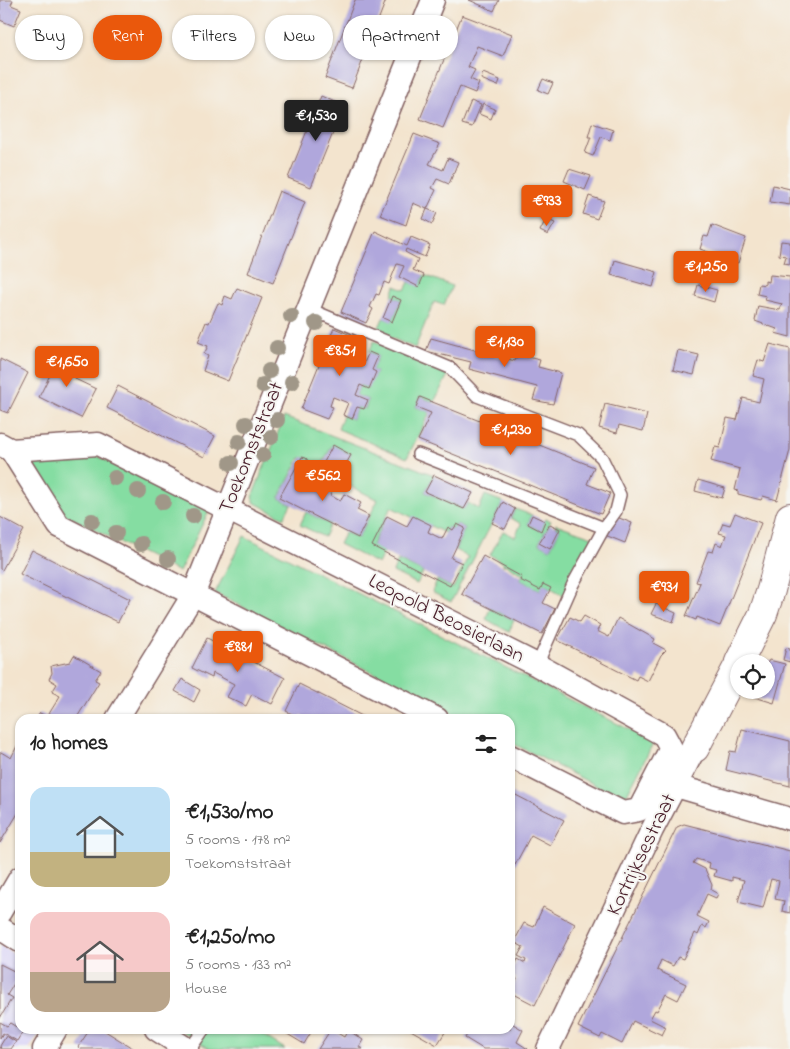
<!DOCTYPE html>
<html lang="en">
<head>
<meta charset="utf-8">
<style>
  body { margin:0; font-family:"Indie Flower",sans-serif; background:#f6f6f6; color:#222; height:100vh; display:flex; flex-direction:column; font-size:19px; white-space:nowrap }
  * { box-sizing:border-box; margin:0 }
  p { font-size:16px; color:#767676 }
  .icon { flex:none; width:28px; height:28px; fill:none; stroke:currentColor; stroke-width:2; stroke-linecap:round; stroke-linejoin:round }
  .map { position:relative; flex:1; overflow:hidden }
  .side { position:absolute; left:15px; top:714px; width:500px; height:320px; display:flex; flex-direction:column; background:#fff; border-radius:15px; box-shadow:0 1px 4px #0004 }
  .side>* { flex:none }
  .banner { position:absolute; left:15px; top:15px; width:500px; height:45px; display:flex; gap:10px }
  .fabs { position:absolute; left:730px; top:654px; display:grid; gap:10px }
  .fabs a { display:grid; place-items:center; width:45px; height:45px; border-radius:50%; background:#fff; box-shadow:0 1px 4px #0004; font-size:25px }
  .price { position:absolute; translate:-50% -42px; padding:0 11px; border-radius:5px; background:#ea580c; color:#fff; font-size:16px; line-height:32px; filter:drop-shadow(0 1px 2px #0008) }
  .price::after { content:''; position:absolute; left:50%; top:30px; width:15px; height:11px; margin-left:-8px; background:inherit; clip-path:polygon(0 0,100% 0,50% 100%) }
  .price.selected { background:#222; color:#fff }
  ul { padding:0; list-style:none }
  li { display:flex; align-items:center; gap:15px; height:125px; padding:0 15px }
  li span { display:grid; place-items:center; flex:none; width:140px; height:100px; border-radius:15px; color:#555 }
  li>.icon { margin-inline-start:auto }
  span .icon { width:60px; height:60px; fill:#fffc; stroke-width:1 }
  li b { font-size:21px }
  h2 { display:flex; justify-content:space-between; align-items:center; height:60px; padding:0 15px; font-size:21px }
  .tag { padding:0 18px; border-radius:22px; background:#fff; box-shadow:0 1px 4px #0004; font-size:18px; line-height:45px }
  .tag.selected { background:#ea580c; color:#fff }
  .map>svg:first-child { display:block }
</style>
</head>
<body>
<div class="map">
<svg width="790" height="1049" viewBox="0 0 790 1049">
  <rect width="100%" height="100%" fill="#f6f6f2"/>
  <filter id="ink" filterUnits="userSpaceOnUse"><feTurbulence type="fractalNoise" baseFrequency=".02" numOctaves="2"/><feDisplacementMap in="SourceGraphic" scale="10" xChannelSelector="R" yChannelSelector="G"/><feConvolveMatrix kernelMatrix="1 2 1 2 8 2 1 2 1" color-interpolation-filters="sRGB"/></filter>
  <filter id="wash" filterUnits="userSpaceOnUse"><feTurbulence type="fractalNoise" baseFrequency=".0096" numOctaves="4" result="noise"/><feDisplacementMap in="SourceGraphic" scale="20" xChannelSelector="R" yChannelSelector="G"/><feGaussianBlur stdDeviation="1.12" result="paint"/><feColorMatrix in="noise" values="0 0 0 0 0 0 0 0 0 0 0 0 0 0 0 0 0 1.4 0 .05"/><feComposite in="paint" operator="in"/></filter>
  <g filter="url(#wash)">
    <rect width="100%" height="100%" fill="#f3e4ce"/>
    <!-- built -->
    <path fill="#dbd6f7" d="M0,945L20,958V1029H42L29,1049H0Z"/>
    <!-- green -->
    <g fill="#85dda2" stroke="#687e66">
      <path d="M424,275L452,286L444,305L434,302L415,348L377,332L383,318L392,321L401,300L392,296L395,286L405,290L409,282L419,286Z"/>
      <path d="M374,341L450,371L434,402L420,397L416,407L430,412L407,458L338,429L343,415L352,419L357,407L365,409L368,400L356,395L360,385L368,389L376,372L372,370L378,356L369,352Z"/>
      <path d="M284,417L434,475L425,492L464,509L468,503L479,509L485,495L503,502L451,602L432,592L437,580L453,588L468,557L455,550L465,528L457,524L453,530L448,527L445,533L391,507L372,545L384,552L378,564L339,544L345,532L358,538L378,500L338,480L351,454L332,446L319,470L308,465L306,458H300L279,498L291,504L284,518L255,503L252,497Z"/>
      <path d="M93,454L209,511L179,572L64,514L28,461L30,458Z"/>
      <path d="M515,509L532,515L528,524L540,530L546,519L551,521L539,543L550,549L560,529L555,526L556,524L595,538L565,596L544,584L540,590L520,580L523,574L505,564L503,566L504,563L490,555L503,531L515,537L521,524L511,518Z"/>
      <path d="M306,512L330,524L324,537L300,525Z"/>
      <path d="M244,536L654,742L624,800L510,742V719H464L215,593Z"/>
      <path d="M398,560L423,572L417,584L393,572Z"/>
      <path d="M490,608L514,620L509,632L486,619Z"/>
      <path d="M178,1029H253L285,1049H210Z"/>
    </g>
    <g id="blocks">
      <!-- building -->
      <g fill="#b0a7dc">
        <path d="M0,0H13L11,5L21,9L14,26L0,20Z"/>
        <path d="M355,0H386L352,88L325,78Z"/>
        <path d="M469,0H499L494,11Z"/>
        <path d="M462,15L512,34L503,56L477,46L468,67L475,70L470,79L479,83L475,93L460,87L443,128L420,119Z"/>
        <path d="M483,73L500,80L498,86L481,79Z"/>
        <path d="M543,79L553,83L548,94L538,90Z"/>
        <path d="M321,96L344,106L311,187L288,178Z"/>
        <path d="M471,101L481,105L472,127L462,124Z"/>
        <path d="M483,104L495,109L491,119L479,114Z"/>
        <path d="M592,123L613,130L610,140L601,137L593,156L585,153L591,137H588Z"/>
        <path d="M414,134L440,144L429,164L443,170L448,158L458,162L449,184L437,179L432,188L436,190L427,209L437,213L432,224L423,219L427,209L413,203L406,225L380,215Z"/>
        <path d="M569,169L591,176L585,190L564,181Z"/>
        <path d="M773,185L790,189V205L770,202Z"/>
        <path d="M279,191L305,202L273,283L248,273Z"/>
        <path d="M589,196L604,201L597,219L583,214Z"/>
        <path d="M546,219L555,223L548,235L540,231Z"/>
        <path d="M712,225L746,238L738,263L700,249L704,236L708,237Z"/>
        <path d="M375,231L407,246L411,237L430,245L425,257L406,249L405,252L418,259L413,270L424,275L419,287L399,277L404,266L397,264L389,284L384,282L379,295L376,294L370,307L373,309L366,323L341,312Z"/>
        <path d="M781,241L790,242V264L784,263L786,256L779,255Z"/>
        <path d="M615,260L657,272L653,287L611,275Z"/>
        <path d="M770,275L790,277V337L775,333L777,329L755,321L758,306L780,310L782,304L765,300L766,296L757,294L759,284L765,285V281L769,282Z"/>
        <path d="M698,285L717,290L714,302L695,296Z"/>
        <path d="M237,288L262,298L228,381L203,371L208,356L204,354L208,346L198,342L206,322L209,323L218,303L222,305L225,296L232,299Z"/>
        <path d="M392,296L401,300L392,322L383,318Z"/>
        <path d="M334,328L360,339L355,353L352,352L350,357L364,363L369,352L378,356L372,370L376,372L369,389L360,385L356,395L368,400L364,409L357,407L352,419L343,415L348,403L333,397L330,406L333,407L327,419L301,409Z"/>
        <path d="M431,338L515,361L518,355L540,360L538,367L561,373L553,404L533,400L537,387L469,369L471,362L426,351Z"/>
        <path d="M770,344L790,349V450L777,500L763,496L761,500L738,494V491L735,490L740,469L711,461L715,447L720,448L727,418L737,420L743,398L759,402L764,379L753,376L758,360L764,362Z"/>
        <path d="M678,350L699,355L694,375L673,370Z"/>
        <path d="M60,355L82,365L75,379L96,389L81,418L39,397Z"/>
        <path d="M0,359L28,373L8,413L0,410Z"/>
        <path d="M118,386L215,436L204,457L107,408Z"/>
        <path d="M420,397L594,467L587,484L610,493L601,514L418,440L431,413L416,407Z"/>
        <path d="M605,404L647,414L643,431L619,425L617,433L599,428Z"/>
        <path d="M333,445L351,455L340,475L322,466Z"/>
        <path d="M302,457L306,458L309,462L300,480L302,481L306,473L334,488L330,495L340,501L344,494L361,503L357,510L369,516L358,538L279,498Z"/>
        <path d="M434,475L473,493L464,509L425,492Z"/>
        <path d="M698,480L725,488L722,498L695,491Z"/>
        <path d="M503,502L515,509L505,529L492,523Z"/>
        <path d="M735,513L761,523L720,626L697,617L696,620L686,616L700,583L696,582L708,551L713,552L716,543L722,546L726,535L719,533L723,523L730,525Z"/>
        <path d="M532,515L545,521L541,531L528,524Z"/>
        <path d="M387,516L407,526L413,516L431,525L428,532L442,539L448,527L453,530L457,524L465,528L451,558L462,563L450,586L372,546Z"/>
        <path d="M614,516L632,523L625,543L605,535Z"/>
        <path d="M0,517L24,530L2,570L0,569Z"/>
        <path d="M550,524L560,529L550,549L539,543Z"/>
        <path d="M32,550L130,599L118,622L20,574Z"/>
        <path d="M483,556L522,577L520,580L540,590L543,584L551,588L543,603L555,609L542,634L462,594Z"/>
        <path d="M648,576L659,582L654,592L643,586Z"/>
        <path d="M656,604L676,613L673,622L651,614Z"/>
        <path d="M584,616L600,625L597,631L609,637L618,618L655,639L653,643L666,650L661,655L648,681L638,676L636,680L557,640L570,617L580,622Z"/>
        <path d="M207,638L285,678L272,704L252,694L246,706L227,697L234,684L213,673L212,678L192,668Z"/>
        <path d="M786,648L790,649V662L783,660Z"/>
        <path d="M74,655L101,671L95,680L99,682L76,719H36L40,713L47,717L60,696L52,692L57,684L49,679L52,673L51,666L70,662Z"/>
        <path d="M769,660L785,664L774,703L751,696L754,690H766V665Z"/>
        <path d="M182,679L200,690L194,702L175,691Z"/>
        <path d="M299,684L319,694L368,719H307L301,715L300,718L286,711Z"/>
        <path d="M742,729L790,741V786L726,770L730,751L736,752Z"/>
        <path d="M20,740V810L0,843V754L1,752L11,758Z"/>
        <path d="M510,792L564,820L550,845L531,835L515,865L510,862Z"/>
        <path d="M684,824L790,851V913L782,911L784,901L775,899L779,881L771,879L763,908L738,902L744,880L732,877V881L714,876L716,870L709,868L710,863L696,859L693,863L705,869L712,885L711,890L718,894L716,898L707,894L697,916L709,922L706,928L702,926L698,935L695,933L683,959L678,957L673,966L661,960L657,970L686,984L678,1000L666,994L657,1011L655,1010L650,1019L666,1027L662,1035L633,1021L622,1044L602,1034L600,1038L578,1027L677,827Z"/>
        <path d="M543,907L575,924L535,1005L510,992L517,979L510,974L518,959L525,963L526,960L518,956L523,947L514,942L524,923L534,927Z"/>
        <path d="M0,964L20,974L7,995L12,998L0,1018Z"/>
        <path d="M0,1022L7,1026L10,1023L23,1031L17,1041L3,1033L0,1038Z"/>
        <path d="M510,1022L523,1030L517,1042L528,1049H483L465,1038L469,1031L466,1029H510Z"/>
        <path d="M90,1029H102L134,1049H81L78,1047Z"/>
        <path d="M279,1029H313L304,1044Z"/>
        <path d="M331,1029L344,1037L348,1030L363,1040L359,1047L363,1049H318Z"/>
        <path d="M409,1029H447L437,1045Z"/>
        <path d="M6,1036L16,1042L11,1049H1L0,1046Z"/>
      </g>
    </g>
  </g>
  <g filter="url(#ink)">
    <use href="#blocks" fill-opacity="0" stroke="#856464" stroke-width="1"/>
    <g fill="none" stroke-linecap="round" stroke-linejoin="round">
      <!-- service casing -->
      <g stroke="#856464" stroke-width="14">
        <g id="service">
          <path d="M307,308L450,368L477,396L578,435L602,458L620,495L616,511L604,528L418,454"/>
          <path d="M537,665L573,584L604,528"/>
          <path d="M190,1049L204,1029"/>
        </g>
      </g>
      <!-- minor casing -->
      <g stroke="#856464" stroke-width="25">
        <g id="minor">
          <path d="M0,444L11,450L98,444L537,665L664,735L671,748L639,810L623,813L510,756"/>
          <path d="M11,450L59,526L437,719"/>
          <path d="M117,719L193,595L433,0"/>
          <path d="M676,786L790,819"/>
          <path d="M0,912L20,878"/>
          <path d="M0,928L20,941"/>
          <path d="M156,1029L187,1049"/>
          <path d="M44,1049L56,1029"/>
          <path d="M548,1049L652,830L695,748"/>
        </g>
      </g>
      <!-- tertiary casing -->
      <g stroke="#856464" stroke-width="30">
        <g id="tertiary">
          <path d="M739,662L763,614L771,590L790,517"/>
          <path d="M695,748L739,664"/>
        </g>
      </g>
      <!-- service -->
      <use href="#service" stroke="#fff" stroke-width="11"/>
      <!-- minor -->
      <use href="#minor" stroke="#fff" stroke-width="22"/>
      <!-- tertiary -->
      <use href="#tertiary" stroke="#fff" stroke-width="28"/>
    </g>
    <!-- trees -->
    <g fill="#a09788">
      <circle cx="291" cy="316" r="8"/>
      <circle cx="316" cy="323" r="8"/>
      <circle cx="277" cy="348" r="8"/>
      <circle cx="269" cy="371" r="8"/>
      <circle cx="292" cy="382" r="8"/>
      <circle cx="263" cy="385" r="8"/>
      <circle cx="277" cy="420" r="8"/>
      <circle cx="246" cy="424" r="8"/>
      <circle cx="271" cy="437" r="8"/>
      <circle cx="239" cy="442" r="8"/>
      <circle cx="263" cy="455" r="8"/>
      <circle cx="231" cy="463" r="8"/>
      <circle cx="115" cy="478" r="8"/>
      <circle cx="138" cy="491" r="8"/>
      <circle cx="163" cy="502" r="8"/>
      <circle cx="193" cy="516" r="8"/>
      <circle cx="92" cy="521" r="8"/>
      <circle cx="116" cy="533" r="8"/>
      <circle cx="141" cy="544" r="8"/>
      <circle cx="168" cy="559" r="8"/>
    </g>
  </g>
  <g text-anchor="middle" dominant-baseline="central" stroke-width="4" stroke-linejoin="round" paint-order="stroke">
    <!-- street labels -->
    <g font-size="21" fill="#4a1f2b" stroke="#f6f6f2">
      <text transform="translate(252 448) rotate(-68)">Toekomststraat</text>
      <text transform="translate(446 619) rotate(27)">Leopold Beosierlaan</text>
      <text transform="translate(642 855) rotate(-64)">Kortrijksestraat</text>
    </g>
  </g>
</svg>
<div class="fabs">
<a><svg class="icon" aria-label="locate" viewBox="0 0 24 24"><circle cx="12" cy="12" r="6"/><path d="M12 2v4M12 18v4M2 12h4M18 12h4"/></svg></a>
</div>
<b class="price selected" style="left:316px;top:142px">€1,530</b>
<b class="price" style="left:547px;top:227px">€933</b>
<b class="price" style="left:706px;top:293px">€1,250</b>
<b class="price" style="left:505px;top:368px">€1,130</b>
<b class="price" style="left:340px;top:377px">€851</b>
<b class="price" style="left:67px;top:388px">€1,650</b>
<b class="price" style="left:511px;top:456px">€1,230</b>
<b class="price" style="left:323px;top:502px">€562</b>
<b class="price" style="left:664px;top:613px">€931</b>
<b class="price" style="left:238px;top:673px">€881</b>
<div class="banner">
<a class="tag">Buy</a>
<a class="tag selected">Rent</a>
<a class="tag">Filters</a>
<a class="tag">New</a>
<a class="tag">Apartment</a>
</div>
<section class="side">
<h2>10 homes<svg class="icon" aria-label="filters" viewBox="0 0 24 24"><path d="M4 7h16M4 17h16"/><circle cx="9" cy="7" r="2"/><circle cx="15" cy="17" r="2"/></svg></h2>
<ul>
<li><span style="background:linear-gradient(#bfe0f5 65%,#c2b280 0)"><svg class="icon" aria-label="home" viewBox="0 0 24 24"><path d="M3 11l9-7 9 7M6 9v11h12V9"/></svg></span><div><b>€1,530/mo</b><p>5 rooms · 178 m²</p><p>Toekomststraat</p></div></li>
<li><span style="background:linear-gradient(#f6c9c9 60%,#b9a48a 0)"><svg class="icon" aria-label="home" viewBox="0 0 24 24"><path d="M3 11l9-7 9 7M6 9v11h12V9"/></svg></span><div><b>€1,250/mo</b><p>5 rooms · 133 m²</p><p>House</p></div></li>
</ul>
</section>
</div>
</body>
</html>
